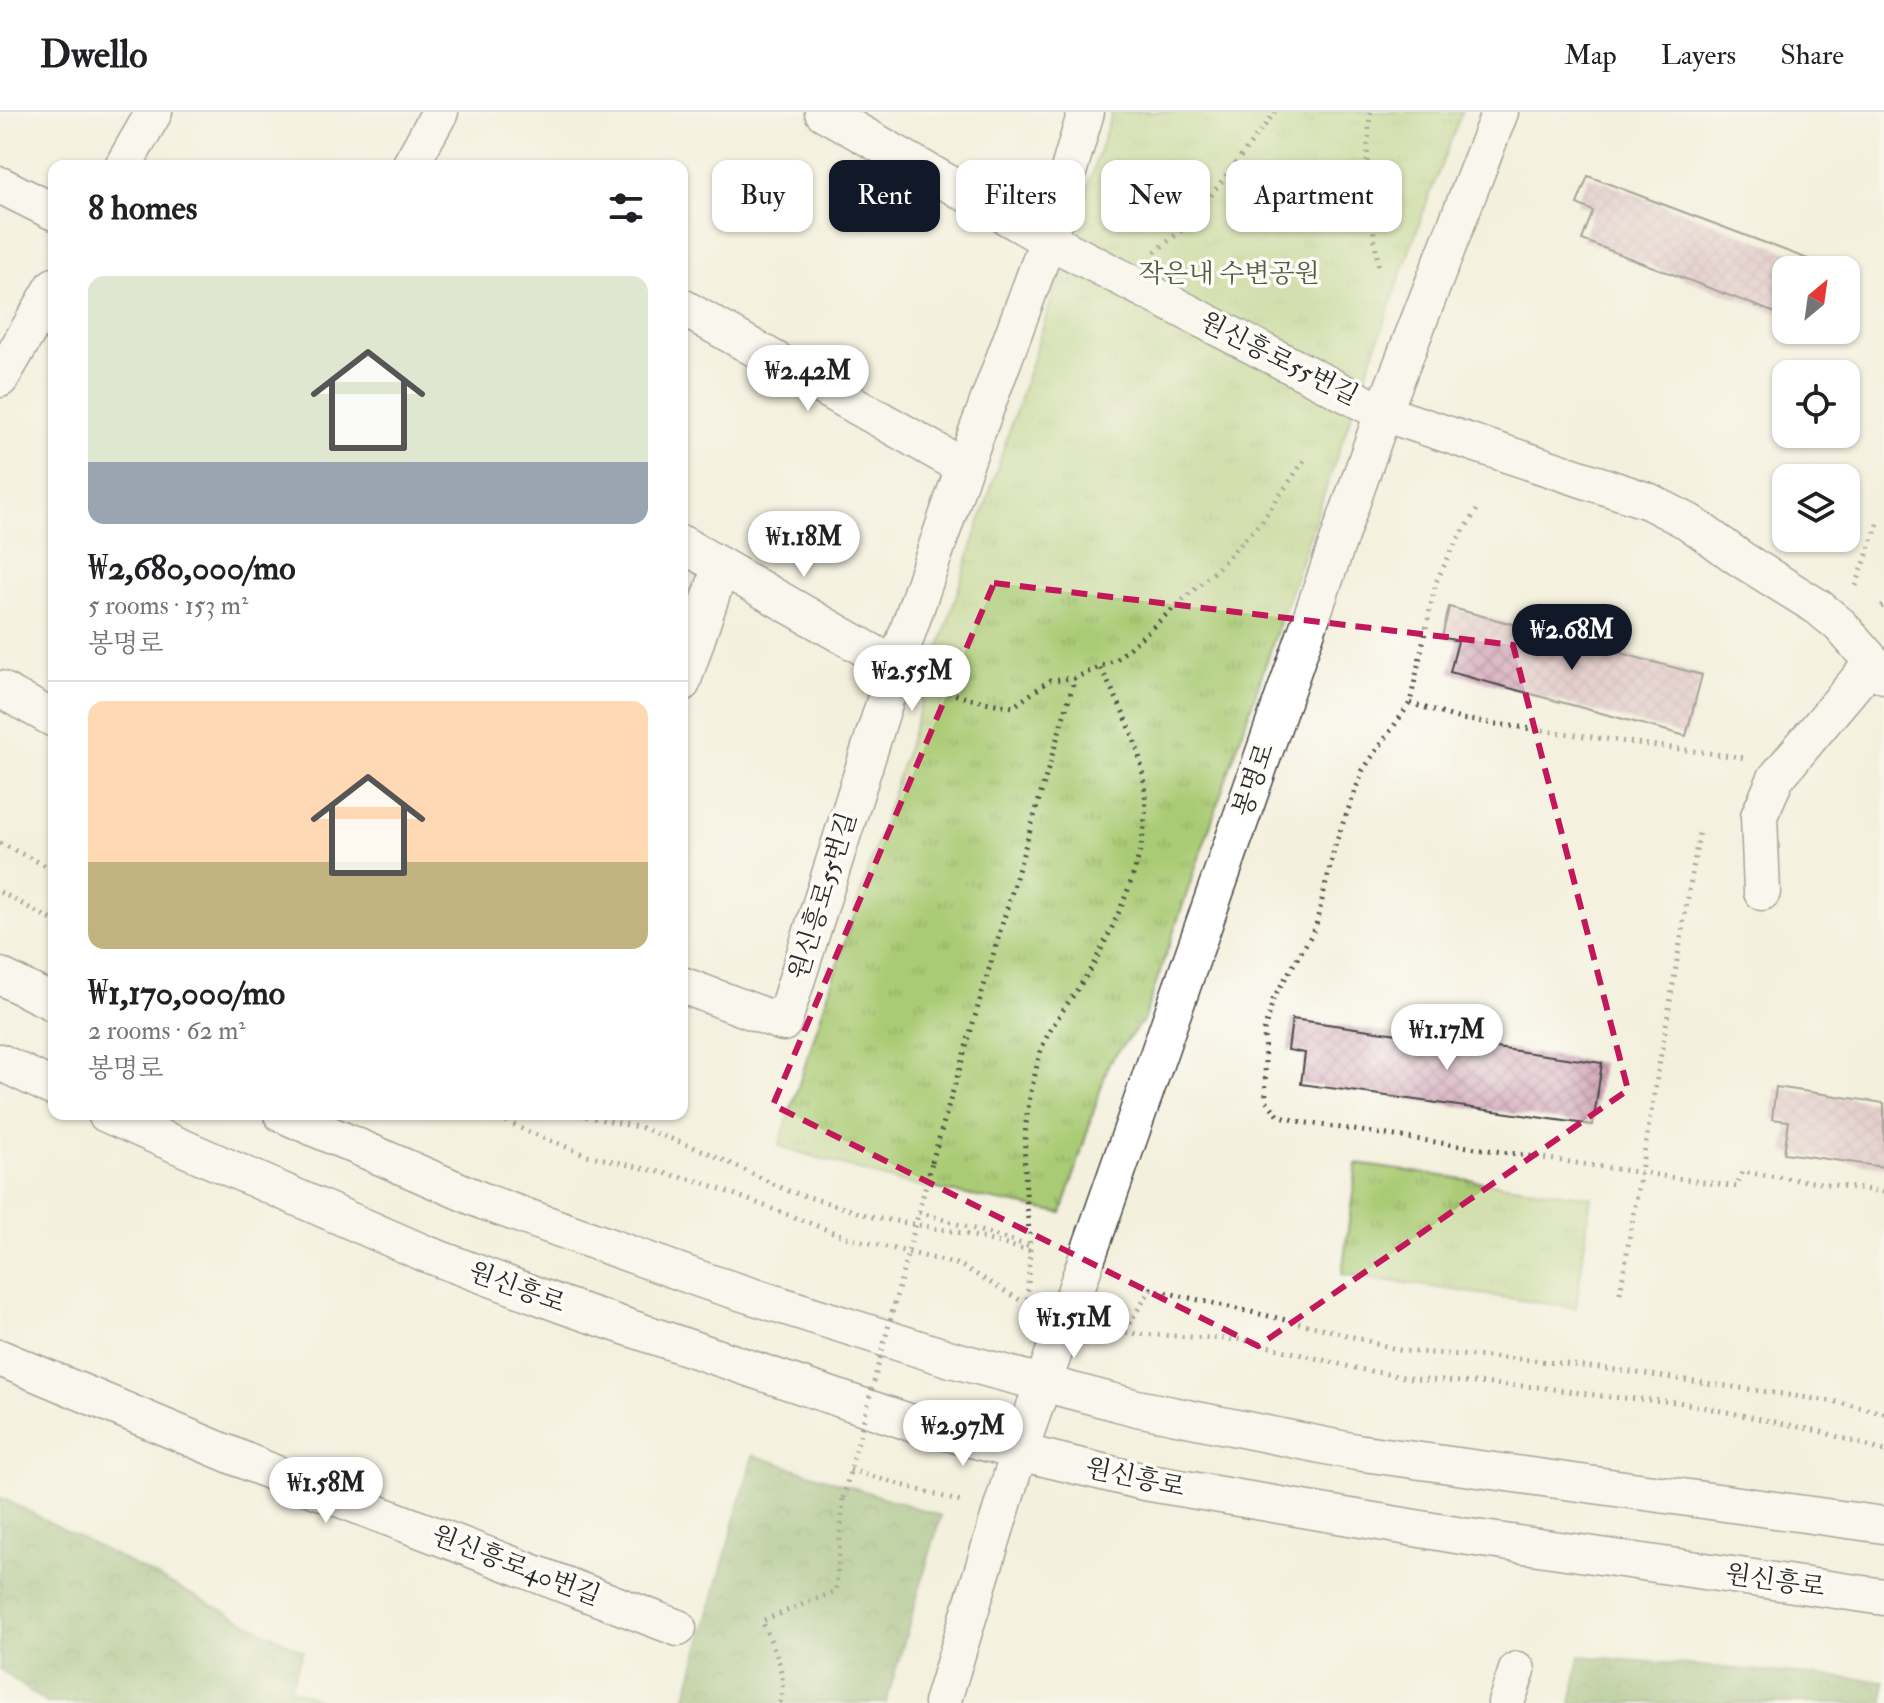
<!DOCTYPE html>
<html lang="en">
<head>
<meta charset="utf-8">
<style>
  body { margin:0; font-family:"IM FELL Double Pica","Noto Serif KR",serif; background:#f2f2f2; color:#202124; height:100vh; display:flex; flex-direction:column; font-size:30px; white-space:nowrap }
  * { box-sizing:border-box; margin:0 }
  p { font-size:26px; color:#757577 }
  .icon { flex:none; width:44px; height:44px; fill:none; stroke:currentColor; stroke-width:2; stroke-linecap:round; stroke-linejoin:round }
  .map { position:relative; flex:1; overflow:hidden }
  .drawer { position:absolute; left:48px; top:48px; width:640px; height:960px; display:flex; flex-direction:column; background:#fff; border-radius:16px; box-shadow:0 2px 6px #0004 }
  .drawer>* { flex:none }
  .guide { position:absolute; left:712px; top:48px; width:760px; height:72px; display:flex; gap:16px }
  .needle { width:52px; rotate:29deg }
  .controls { position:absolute; left:1772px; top:144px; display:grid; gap:16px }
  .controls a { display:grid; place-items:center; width:88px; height:88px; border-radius:16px; background:#fff; box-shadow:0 2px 6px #0004; font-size:40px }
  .price { position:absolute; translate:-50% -68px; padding:0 18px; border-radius:28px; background:#fff; color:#222; font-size:26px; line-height:52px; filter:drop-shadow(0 2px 4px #0008) }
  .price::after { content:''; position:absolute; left:50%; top:48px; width:24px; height:18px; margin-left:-12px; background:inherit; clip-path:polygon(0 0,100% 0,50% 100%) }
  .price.active { background:#111827; color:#fff }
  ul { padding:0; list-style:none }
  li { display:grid; align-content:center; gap:16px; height:424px; padding:0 40px }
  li+li { border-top:2px solid #e0e0e0 }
  li span { display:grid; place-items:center; height:248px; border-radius:16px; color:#555 }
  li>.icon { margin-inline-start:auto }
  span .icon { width:144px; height:144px; fill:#fffc; stroke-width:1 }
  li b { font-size:34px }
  h2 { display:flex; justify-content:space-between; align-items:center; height:96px; padding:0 40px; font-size:34px }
  .pill { padding:0 28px; border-radius:16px; background:#fff; box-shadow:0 2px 6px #0004; font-size:28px; line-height:72px }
  .pill.active { background:#111827; color:#fff }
  header { display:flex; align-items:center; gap:48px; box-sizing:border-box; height:112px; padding:0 40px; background:#fff; border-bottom:2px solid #e0e0e0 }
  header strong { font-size:38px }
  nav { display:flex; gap:44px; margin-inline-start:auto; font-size:28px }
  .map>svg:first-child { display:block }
</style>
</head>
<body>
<header>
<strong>Dwello</strong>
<nav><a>Map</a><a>Layers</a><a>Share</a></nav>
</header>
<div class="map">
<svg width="1884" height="1591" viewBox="0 0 1884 1591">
  <defs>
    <pattern id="forest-crowns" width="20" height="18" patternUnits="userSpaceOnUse" patternTransform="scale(2)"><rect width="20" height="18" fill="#87af66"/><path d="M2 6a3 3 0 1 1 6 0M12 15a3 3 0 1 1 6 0" fill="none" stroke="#6f8f54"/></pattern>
    <pattern id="park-tufts" width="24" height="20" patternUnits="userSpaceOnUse" patternTransform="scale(2)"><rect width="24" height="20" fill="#aacb74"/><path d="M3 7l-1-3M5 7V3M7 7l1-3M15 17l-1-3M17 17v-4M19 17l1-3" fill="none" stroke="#92ae65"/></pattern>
    <pattern id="building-cross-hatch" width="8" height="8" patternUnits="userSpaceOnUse" patternTransform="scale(2)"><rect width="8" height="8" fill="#d0a2b5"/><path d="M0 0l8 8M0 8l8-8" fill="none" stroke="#a98493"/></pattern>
  </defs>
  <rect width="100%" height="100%" fill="#fdfcf7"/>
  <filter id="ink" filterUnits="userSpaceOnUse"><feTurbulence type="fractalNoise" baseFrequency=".0125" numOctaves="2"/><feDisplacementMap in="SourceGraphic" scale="16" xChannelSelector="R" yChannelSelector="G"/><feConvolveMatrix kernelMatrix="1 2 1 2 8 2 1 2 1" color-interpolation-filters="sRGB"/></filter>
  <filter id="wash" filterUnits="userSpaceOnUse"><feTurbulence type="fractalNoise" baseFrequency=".006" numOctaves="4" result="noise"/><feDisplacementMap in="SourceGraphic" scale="32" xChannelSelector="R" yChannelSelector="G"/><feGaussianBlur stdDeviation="1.8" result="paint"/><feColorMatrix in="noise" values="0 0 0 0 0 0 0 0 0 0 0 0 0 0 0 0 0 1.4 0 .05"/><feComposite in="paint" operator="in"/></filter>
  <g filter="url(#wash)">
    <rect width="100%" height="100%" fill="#f4f0de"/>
    <!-- forest -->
    <g fill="url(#forest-crowns)" stroke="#596d48" stroke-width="2">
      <path d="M753,1343L941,1404L886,1591H684Z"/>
      <path d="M0,1385L303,1539L290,1576L328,1591H46L0,1557Z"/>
      <path d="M1580,1544L1884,1569V1591H1571Z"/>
    </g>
    <!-- park -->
    <g fill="url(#park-tufts)" stroke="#6a7b50" stroke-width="2">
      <path d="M1112,0H1462L1428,87L1336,347L1143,909L1109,950L1062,1101L898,1070L779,1034Z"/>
      <path d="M1357,1052L1591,1085L1576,1196L1342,1162Z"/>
    </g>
    <g id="blocks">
      <!-- building -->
      <g fill="url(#building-cross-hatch)">
        <path d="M1588,64L1837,158H1786V205L1582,128L1593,99L1577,92Z"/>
        <path d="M1449,495L1702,563L1686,624L1450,560L1458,529L1442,525Z"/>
        <path d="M1292,907L1602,951L1593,1013L1301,972L1305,941L1288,938Z"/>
        <path d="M1776,975L1884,991V1055L1784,1041L1789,1009L1772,1007Z"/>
      </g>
    </g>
  </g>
  <g filter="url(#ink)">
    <use href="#blocks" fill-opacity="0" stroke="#494946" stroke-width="2"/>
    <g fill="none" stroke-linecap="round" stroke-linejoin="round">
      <!-- minor casing -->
      <g stroke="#494946" stroke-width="39">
        <g id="minor">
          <path d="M823,0L1048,128L1383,301L1648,389L1689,410L1741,447L1818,495L1840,513L1884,563"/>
          <path d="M123,54L154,0"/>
          <path d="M410,54L440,0"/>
          <path d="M0,73L54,100"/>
          <path d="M682,195L964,355"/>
          <path d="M0,267L54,174"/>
          <path d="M682,432L896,554"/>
          <path d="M682,571L721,454"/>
          <path d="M0,577L54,607"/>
          <path d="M1762,780L1759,704L1776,666L1873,550"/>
          <path d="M0,864L54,891"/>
          <path d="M682,873L783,911L896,554L964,355L1048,128L1086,0"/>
          <path d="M0,950L54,976"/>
          <path d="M106,1002L424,1141L565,1194L906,1309L1019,1340L1144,1370L1462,1424L1884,1485"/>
          <path d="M282,1002L485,1090L708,1170L951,1247L1137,1296L1356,1340L1884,1413"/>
          <path d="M0,1246L293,1369L678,1516"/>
          <path d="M942,1591L1019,1340L1383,301L1500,0"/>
          <path d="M1506,1591L1517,1558"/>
        </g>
      </g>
      <!-- path -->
      <g stroke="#494946" stroke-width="5" stroke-dasharray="2 6" stroke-linecap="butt">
        <path d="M1370,0L1366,64L1379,159"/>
        <path d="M1155,140L1188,113L1275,0"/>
        <path d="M1477,398L1456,430L1436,470L1410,591L1363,658L1336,730L1315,817L1274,885L1264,919L1266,988L1278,1003L1301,1010L1737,1075L1742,1060L1884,1080"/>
        <path d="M1856,474L1880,406"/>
        <path d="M1881,495L1884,494"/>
        <path d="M926,570C952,585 984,590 1013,595L1050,568L1075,566L1117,547L1214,460L1262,409L1307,344"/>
        <path d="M1410,591L1460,607L1745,646"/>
        <path d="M0,731L54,758"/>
        <path d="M0,780L54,809"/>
        <path d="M492,1002L526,1019L587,1043L702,1070L846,1125L960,1153L1027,1192L1030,1139L962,1121L873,1105L786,1078L709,1041L643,1016L573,1002"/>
        <path d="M932,1050L1075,566"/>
        <path d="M919,1100L1029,1134"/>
        <path d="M1030,1139C1027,1076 1018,1034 1033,971C1036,959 1038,946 1042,935C1055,905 1077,881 1093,853C1122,798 1153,732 1144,669C1139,629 1120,591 1100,556"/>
        <path d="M1620,1181L1699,721"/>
        <path d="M1884,1301L1836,1290L1624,1259L1532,1248L1403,1239L1325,1217L1151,1177L1123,1221L1243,1228L1359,1257L1415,1267L1538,1275L1610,1285L1678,1290L1819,1319L1884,1339"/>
        <path d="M850,1358L961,1390"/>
        <path d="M780,1591C788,1561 774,1537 762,1509L836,1479L843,1386"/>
      </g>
      <!-- minor -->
      <use href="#minor" stroke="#fff" stroke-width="36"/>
      <!-- path-bridge -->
      <path stroke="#494946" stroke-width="5" stroke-dasharray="2 6" stroke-linecap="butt" d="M843,1386L932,1050"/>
    </g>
  </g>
  <!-- marked area -->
  <path d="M0 0H1884V1591H0ZM994,471L1513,533L1628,978L1258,1234L773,993Z" fill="#f4f0de" fill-opacity=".55" fill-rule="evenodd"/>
  <path fill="none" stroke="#c2185b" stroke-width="6" stroke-dasharray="16 10" stroke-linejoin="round" d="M994,471L1513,533L1628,978L1258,1234L773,993Z"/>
  <g text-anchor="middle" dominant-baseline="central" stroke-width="7" stroke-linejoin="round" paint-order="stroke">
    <!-- park labels -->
    <g font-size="26" fill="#515b41" stroke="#fdfcf7">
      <text x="1229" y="162">작은내 수변공원</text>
    </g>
    <!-- street labels -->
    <g font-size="26" fill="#2b2b2b" stroke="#fdfcf7">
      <text transform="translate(1279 247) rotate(27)">원신흥로55번길</text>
      <text transform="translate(1254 668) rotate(-71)">봉명로</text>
      <text transform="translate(823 784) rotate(-73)">원신흥로55번길</text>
      <text transform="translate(517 1176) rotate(20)">원신흥로</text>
      <text transform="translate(1135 1366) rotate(12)">원신흥로</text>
      <text transform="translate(516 1454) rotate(21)">원신흥로40번길</text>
      <text transform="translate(1775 1469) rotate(8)">원신흥로</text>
    </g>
  </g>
</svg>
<div class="controls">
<a><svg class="needle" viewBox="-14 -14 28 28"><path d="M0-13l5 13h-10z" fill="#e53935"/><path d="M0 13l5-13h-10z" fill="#757577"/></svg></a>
<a><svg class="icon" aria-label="locate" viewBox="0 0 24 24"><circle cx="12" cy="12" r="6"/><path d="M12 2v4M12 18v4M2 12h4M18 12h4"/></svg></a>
<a><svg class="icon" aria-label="layers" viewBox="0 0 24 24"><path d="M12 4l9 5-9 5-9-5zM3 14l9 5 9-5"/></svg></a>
</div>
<b class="price" style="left:808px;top:301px">₩2.42M</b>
<b class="price" style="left:804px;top:467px">₩1.18M</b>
<b class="price active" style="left:1572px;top:560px">₩2.68M</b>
<b class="price" style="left:912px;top:601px">₩2.55M</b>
<b class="price" style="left:1447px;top:960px">₩1.17M</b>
<b class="price" style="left:1074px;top:1248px">₩1.51M</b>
<b class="price" style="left:963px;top:1356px">₩2.97M</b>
<b class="price" style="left:326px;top:1413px">₩1.58M</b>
<div class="guide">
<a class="pill">Buy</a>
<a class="pill active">Rent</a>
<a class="pill">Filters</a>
<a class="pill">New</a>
<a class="pill">Apartment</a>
</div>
<section class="drawer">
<h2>8 homes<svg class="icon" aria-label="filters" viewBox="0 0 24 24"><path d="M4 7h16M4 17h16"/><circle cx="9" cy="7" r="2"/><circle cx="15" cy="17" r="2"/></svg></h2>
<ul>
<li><span style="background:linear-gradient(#dfe7d0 75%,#9aa5b1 0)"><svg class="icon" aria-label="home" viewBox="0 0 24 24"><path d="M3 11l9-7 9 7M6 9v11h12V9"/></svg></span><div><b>₩2,680,000/mo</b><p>5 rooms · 153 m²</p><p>봉명로</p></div></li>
<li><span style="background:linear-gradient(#ffd9b3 65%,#c2b280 0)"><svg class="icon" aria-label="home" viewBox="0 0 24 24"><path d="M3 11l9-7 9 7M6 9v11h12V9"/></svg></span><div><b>₩1,170,000/mo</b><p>2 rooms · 62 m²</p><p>봉명로</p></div></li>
</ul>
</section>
</div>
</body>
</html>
